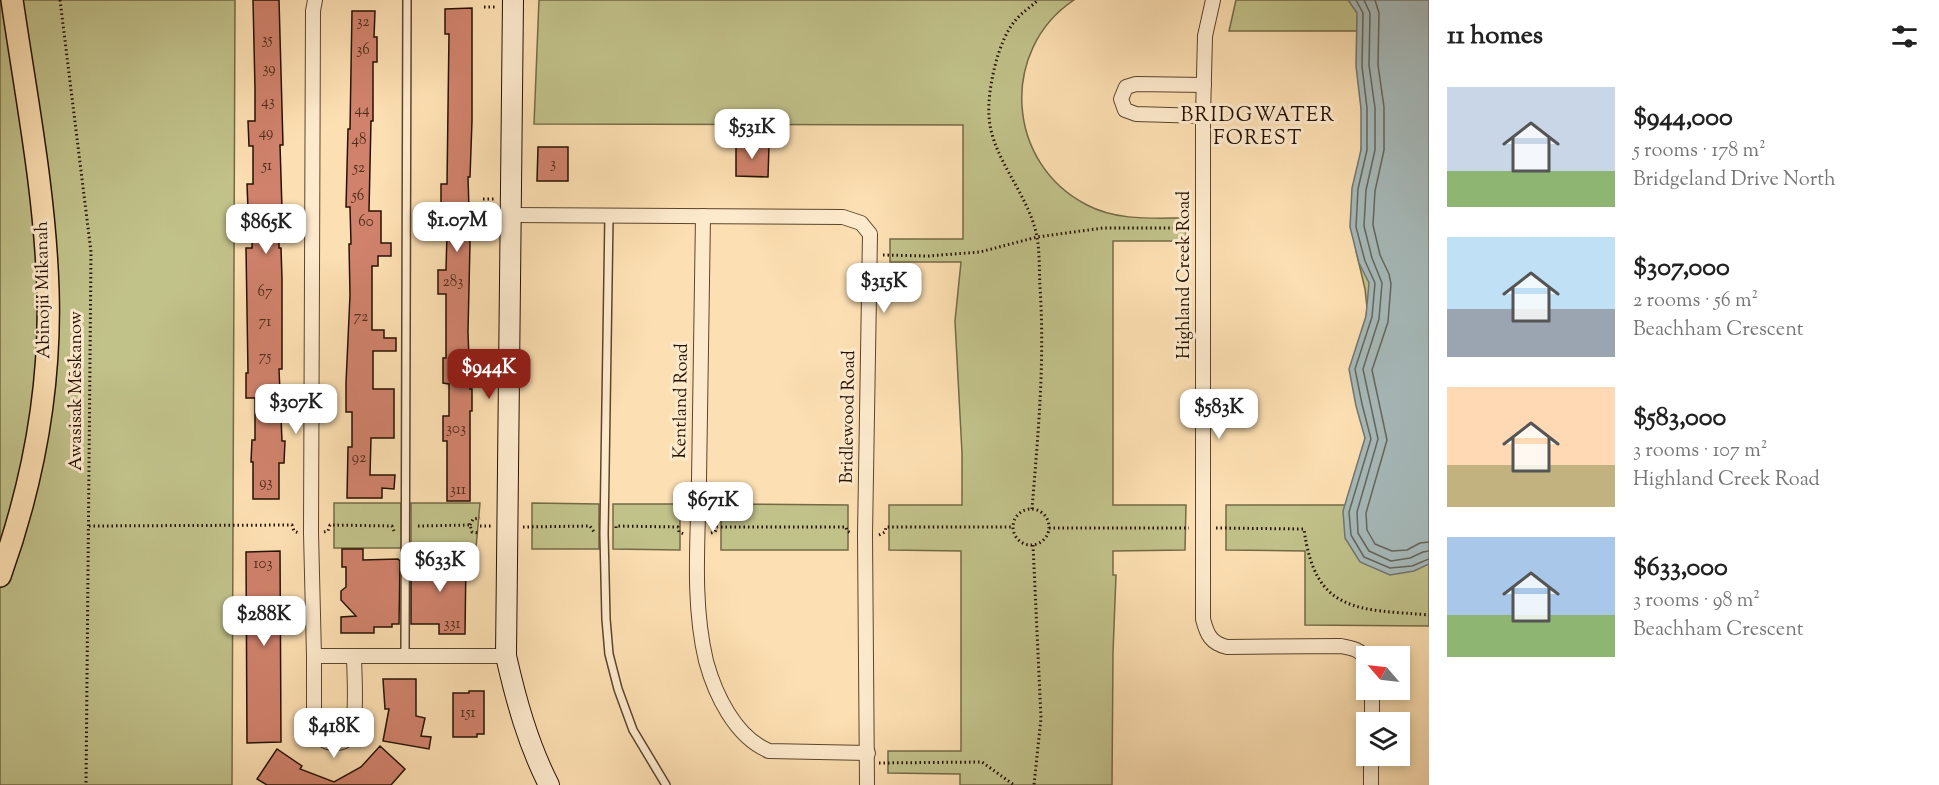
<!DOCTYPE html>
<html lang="en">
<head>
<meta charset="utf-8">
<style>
  body { margin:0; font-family:"Sorts Mill Goudy",serif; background:#f2f2f2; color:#222; height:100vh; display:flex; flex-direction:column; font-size:22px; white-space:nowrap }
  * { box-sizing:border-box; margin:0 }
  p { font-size:20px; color:#767676 }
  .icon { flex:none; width:33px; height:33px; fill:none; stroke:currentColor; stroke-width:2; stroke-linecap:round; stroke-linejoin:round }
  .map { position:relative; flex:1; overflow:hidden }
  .details { display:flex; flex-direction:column; background:#fff; width:510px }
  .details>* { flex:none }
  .needle { width:39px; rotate:298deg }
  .fabs { position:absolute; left:1356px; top:646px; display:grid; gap:12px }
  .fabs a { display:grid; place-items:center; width:54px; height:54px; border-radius:0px; background:#fff; box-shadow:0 3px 9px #0003; font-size:30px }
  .price { position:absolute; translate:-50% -51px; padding:0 14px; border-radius:12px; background:#fff; color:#222; font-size:20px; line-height:39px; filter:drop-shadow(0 2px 3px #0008) }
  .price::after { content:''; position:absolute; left:50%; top:36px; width:18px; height:14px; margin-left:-9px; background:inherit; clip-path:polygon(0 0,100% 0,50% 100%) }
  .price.active { background:#8f2418; color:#fff }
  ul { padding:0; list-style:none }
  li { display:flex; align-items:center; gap:18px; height:150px; padding:0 18px }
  li span { display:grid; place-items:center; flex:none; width:168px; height:120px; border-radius:0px; color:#555 }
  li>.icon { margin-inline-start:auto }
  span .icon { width:72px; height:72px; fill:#fffc; stroke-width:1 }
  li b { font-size:26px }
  h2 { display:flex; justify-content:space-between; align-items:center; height:72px; padding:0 18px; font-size:26px }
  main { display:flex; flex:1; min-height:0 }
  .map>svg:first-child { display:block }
</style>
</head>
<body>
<main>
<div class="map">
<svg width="1429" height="785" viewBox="0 0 1429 785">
  <rect width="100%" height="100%" fill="#fcdfb2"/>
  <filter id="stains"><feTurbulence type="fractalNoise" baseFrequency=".00333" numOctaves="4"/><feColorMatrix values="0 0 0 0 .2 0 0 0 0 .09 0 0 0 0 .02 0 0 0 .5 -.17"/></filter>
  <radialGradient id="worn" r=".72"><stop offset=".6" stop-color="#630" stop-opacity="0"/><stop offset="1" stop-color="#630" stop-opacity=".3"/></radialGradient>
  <!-- green -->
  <g fill="#c1c18a" stroke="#746a45" stroke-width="1.5">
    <path d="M0,0H235L232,785H0Z"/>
    <path d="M539,0H1074C999,50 1006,164 1087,205C1117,221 1153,218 1186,218V241H1113V505H1186L1185,550L1113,551V575H1116L1113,653L1112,785H960V774L888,773V751H961V551L889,550V505H962V453L955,321L961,262H890V239H963V125L534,124Z"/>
    <path d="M1429,0V626L1305,625V551L1226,550V505H1351L1365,444V329L1367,308L1365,289L1356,251L1353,226L1363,133L1357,31H1229L1236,0Z"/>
    <rect x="334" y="503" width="67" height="45"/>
    <path d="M411,503H480L476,548H411Z"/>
    <path d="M532,503L599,504V549H532Z"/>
    <path d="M613,504H680V550L613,549Z"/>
    <path d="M721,504L848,505V550H721Z"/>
  </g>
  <!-- water -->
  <path fill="#a6b9b9" stroke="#73766f" stroke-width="1.5" d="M1348,0H1429V564L1414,571L1390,575L1360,562L1345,538L1343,511L1365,438L1356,406L1349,369L1366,316L1369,283L1359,263L1350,227L1352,188L1361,150V109L1356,66L1357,13Z"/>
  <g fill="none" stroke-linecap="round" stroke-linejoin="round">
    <!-- shore -->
    <g stroke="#66665c" stroke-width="1.5">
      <path d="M1356,0L1363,13L1362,66L1367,108V150L1358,189L1356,227L1365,261L1375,283L1372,317L1355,369L1362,404L1371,439L1349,512L1351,535L1364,557L1390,568L1412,566L1429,559"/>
      <path d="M1364,0L1370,13L1369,65L1375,108V150L1366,190L1364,226L1372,258L1382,283L1379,319L1363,369L1378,439L1357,512L1358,533L1369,551L1391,561L1410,558L1423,552L1429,551"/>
      <path d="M1375,0L1379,13L1378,65L1384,107V150L1375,191L1373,225L1380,255L1389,274L1391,284L1388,322L1372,370L1387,440L1366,513L1367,530L1375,544L1392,551L1407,550L1420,543L1429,542"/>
    </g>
  </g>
  <!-- building -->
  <g fill="#d0826c" stroke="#261200" stroke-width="1.5">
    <path d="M253,0H279L283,145H280L282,209H279V248H281L282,279V369H279L282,441H285L284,463H279V499H253V462H251L252,440H255V398H246V373H248L246,248H252L253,209H248L247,184H253V146H249L248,121H255V89Z"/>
    <path d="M472,8V121L470,177H468L470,243L468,332L470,389H472V411H470V501H447V441H443V416H449V384L443,383V358H446V294H438V270H446L447,234H438V225H422V213L441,214V184H447L449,34H445V9Z"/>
    <path d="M352,11H375L374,37H377V62H373V121H371L369,211H381V243H391V256H378V266H372V330H384V338H396V351H373V389H394V438H371L370,475H395L394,489L382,488V498H347L348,447H352V412H346V383L350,295L349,244H351L350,207H346L348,129H350Z"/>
    <path d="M736,144L769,145L768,177L736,176Z"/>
    <path d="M538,147H568V181H537Z"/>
    <path d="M342,549H363V560L398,559L400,561L399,624H392V627H374V633H341V617L356,616L341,600V591L346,587V567H342Z"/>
    <path d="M280,551L281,742L247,743L246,552Z"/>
    <path d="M444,551H464V559H466L465,634H439V624H411V561L444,560Z"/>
    <path d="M383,679H416V716L425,718L421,736L431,737L429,749L383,741L389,709H385Z"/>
    <path d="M469,691H484V734H477V737H453V693H469Z"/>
    <path d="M380,746L405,769L391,785H267L257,779L277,749L302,766L300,769L334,782L361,767Z"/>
  </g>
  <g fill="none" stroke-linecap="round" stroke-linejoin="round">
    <!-- lane casing -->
    <g stroke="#5c452c" stroke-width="10">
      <g id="lane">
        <path d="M609,216L604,534L606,619L609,654L618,689L633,730L666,785"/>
        <path d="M405,655L407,0"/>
      </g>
    </g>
    <!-- street casing -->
    <g stroke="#5c452c" stroke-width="16">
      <g id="street">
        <path d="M315,0L313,11L311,533L314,656H506"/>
        <path d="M1213,0L1205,36L1203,116V619C1207,635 1211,643 1227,647L1341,646C1352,648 1360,649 1366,659"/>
        <path d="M1203,116L1136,114L1125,110L1121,99L1126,87L1136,84L1204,85"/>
        <path d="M510,215L843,217L861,223L870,234L865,535L867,785"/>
        <path d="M703,216C701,304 700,392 699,480C698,539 692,602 706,661C715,694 735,737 769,751L868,753"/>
        <path d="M314,656V727C318,736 323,743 334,743C338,743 343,743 347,739C359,729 354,673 354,656"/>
        <path d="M1372,723V690"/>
        <path d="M1371,785V756"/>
      </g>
    </g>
    <!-- secondary casing -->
    <g stroke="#261200" stroke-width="22">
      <path id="secondary" d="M513,0L506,656C516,700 528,744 549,785"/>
    </g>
    <!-- primary casing -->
    <g stroke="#261200" stroke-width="24">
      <path id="primary" d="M0,576C33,484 51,388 48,290C45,192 26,96 12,0"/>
    </g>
    <!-- path -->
    <g stroke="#261200" stroke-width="3" stroke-dasharray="1.5 3" stroke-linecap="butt">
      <path d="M60,0L91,252L86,785"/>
      <path d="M484,7H496"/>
      <path d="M483,199H495"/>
      <path d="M483,235H493"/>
      <path d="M883,255L928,256L980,252L1037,237L1103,228H1189"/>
      <path d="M1032,509C1038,435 1045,362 1040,287C1039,271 1040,254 1037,237C1029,194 991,158 989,116C987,91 998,40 1015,21C1021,13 1031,7 1038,0"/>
      <circle cx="1031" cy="527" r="18"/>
      <path d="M470,525L473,519L480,518"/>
      <path d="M89,526L292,525L294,531L299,533"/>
      <path d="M418,526L470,525L472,532L479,533"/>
      <path d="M480,526H492"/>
      <path d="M523,527L590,526L594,532"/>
      <path d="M616,528V526L678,527L679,532L684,534"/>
      <path d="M1049,528H1189"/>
      <path d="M1216,528L1304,529C1315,614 1358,609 1429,615"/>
      <path d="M324,532L328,531L330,525L392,526L394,531"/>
      <path d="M711,533L715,532L717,527H846L847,531L851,533"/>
      <path d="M879,535L885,532L886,527H1013"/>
      <path d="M1033,545L1041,718L1034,785"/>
      <path d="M879,763L982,762L1014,785"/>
    </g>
    <!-- lane -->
    <use href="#lane" stroke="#fdeacd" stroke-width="7"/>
    <!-- street -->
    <use href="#street" stroke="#fdeacd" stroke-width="14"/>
    <!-- secondary -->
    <use href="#secondary" stroke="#fdeacd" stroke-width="20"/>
    <!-- primary -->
    <use href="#primary" stroke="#fcdfb2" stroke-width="21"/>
  </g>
  <g text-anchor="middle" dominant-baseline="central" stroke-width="6" stroke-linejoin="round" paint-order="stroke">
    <!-- number labels -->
    <g font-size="15" fill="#502e1b">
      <text x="363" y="22">32</text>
      <text x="267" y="40">35</text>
      <text x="363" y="50">36</text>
      <text x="269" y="69">39</text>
      <text x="268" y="102">43</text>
      <text x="362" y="110">44</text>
      <text x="266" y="133">49</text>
      <text x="359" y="140">48</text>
      <text x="553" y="164">3</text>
      <text x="267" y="166">51</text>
      <text x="359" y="168">52</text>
      <text x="358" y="196">56</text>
      <text x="366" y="222">60</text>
      <text x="453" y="282">283</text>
      <text x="265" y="292">67</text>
      <text x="361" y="317">72</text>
      <text x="265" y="322">71</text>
      <text x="265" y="357">75</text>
      <text x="456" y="429">303</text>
      <text x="359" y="458">92</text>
      <text x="266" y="483">93</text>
      <text x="458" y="490">311</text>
      <text x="263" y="564">103</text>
      <text x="452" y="624">331</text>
      <text x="468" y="713">151</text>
    </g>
    <!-- street labels -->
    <g font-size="18" fill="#261200" stroke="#fdeacd">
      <text transform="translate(1185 275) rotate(-90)">Highland Creek Road</text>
      <text transform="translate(44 290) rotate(-91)">Abinojii Mikanah</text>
      <text transform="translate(77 391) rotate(-90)">Awasisak Mēskanow</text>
      <text transform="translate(682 401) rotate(-89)">Kentland Road</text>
      <text transform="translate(849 417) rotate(-89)">Bridlewood Road</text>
    </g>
    <!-- neighbourhood labels -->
    <g font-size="20" letter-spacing="1.5" fill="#261200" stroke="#fdeacd">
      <text x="1258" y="116">BRIDGWATER<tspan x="1258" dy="23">FOREST</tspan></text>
    </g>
  </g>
  <rect width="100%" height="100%" filter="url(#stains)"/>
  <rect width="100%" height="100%" fill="url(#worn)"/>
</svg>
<div class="fabs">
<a><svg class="needle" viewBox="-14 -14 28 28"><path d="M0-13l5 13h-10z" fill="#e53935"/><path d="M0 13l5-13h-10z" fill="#767676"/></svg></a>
<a><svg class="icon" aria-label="layers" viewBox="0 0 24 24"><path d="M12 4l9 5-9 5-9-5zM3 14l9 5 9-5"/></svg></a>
</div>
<b class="price" style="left:752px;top:160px">$531K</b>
<b class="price" style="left:457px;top:253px">$1.07M</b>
<b class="price" style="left:266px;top:255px">$865K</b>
<b class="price" style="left:884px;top:314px">$315K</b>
<b class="price active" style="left:489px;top:400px">$944K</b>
<b class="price" style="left:296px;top:435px">$307K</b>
<b class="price" style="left:1219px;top:440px">$583K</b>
<b class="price" style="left:713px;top:533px">$671K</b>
<b class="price" style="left:440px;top:593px">$633K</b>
<b class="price" style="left:264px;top:647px">$288K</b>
<b class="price" style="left:334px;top:759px">$418K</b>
</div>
<section class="details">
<h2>11 homes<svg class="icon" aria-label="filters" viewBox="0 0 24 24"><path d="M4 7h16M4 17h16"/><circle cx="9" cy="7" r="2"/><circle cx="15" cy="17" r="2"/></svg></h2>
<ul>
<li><span style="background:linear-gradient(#c9d6e8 70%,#8fb573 0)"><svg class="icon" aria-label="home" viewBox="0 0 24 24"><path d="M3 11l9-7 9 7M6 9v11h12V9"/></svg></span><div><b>$944,000</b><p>5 rooms · 178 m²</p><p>Bridgeland Drive North</p></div></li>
<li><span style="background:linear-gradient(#bfe0f5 60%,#9aa5b1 0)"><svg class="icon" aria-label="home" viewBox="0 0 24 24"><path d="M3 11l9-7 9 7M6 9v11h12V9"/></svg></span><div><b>$307,000</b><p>2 rooms · 56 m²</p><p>Beachham Crescent</p></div></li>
<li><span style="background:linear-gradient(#ffd9b3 65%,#c2b280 0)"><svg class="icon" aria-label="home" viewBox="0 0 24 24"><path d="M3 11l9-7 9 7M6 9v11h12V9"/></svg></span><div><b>$583,000</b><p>3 rooms · 107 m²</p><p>Highland Creek Road</p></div></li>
<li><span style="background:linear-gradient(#a9c7e8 65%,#8fb573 0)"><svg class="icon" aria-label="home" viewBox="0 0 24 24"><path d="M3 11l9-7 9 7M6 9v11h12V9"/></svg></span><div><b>$633,000</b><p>3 rooms · 98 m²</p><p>Beachham Crescent</p></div></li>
</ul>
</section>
</main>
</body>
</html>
